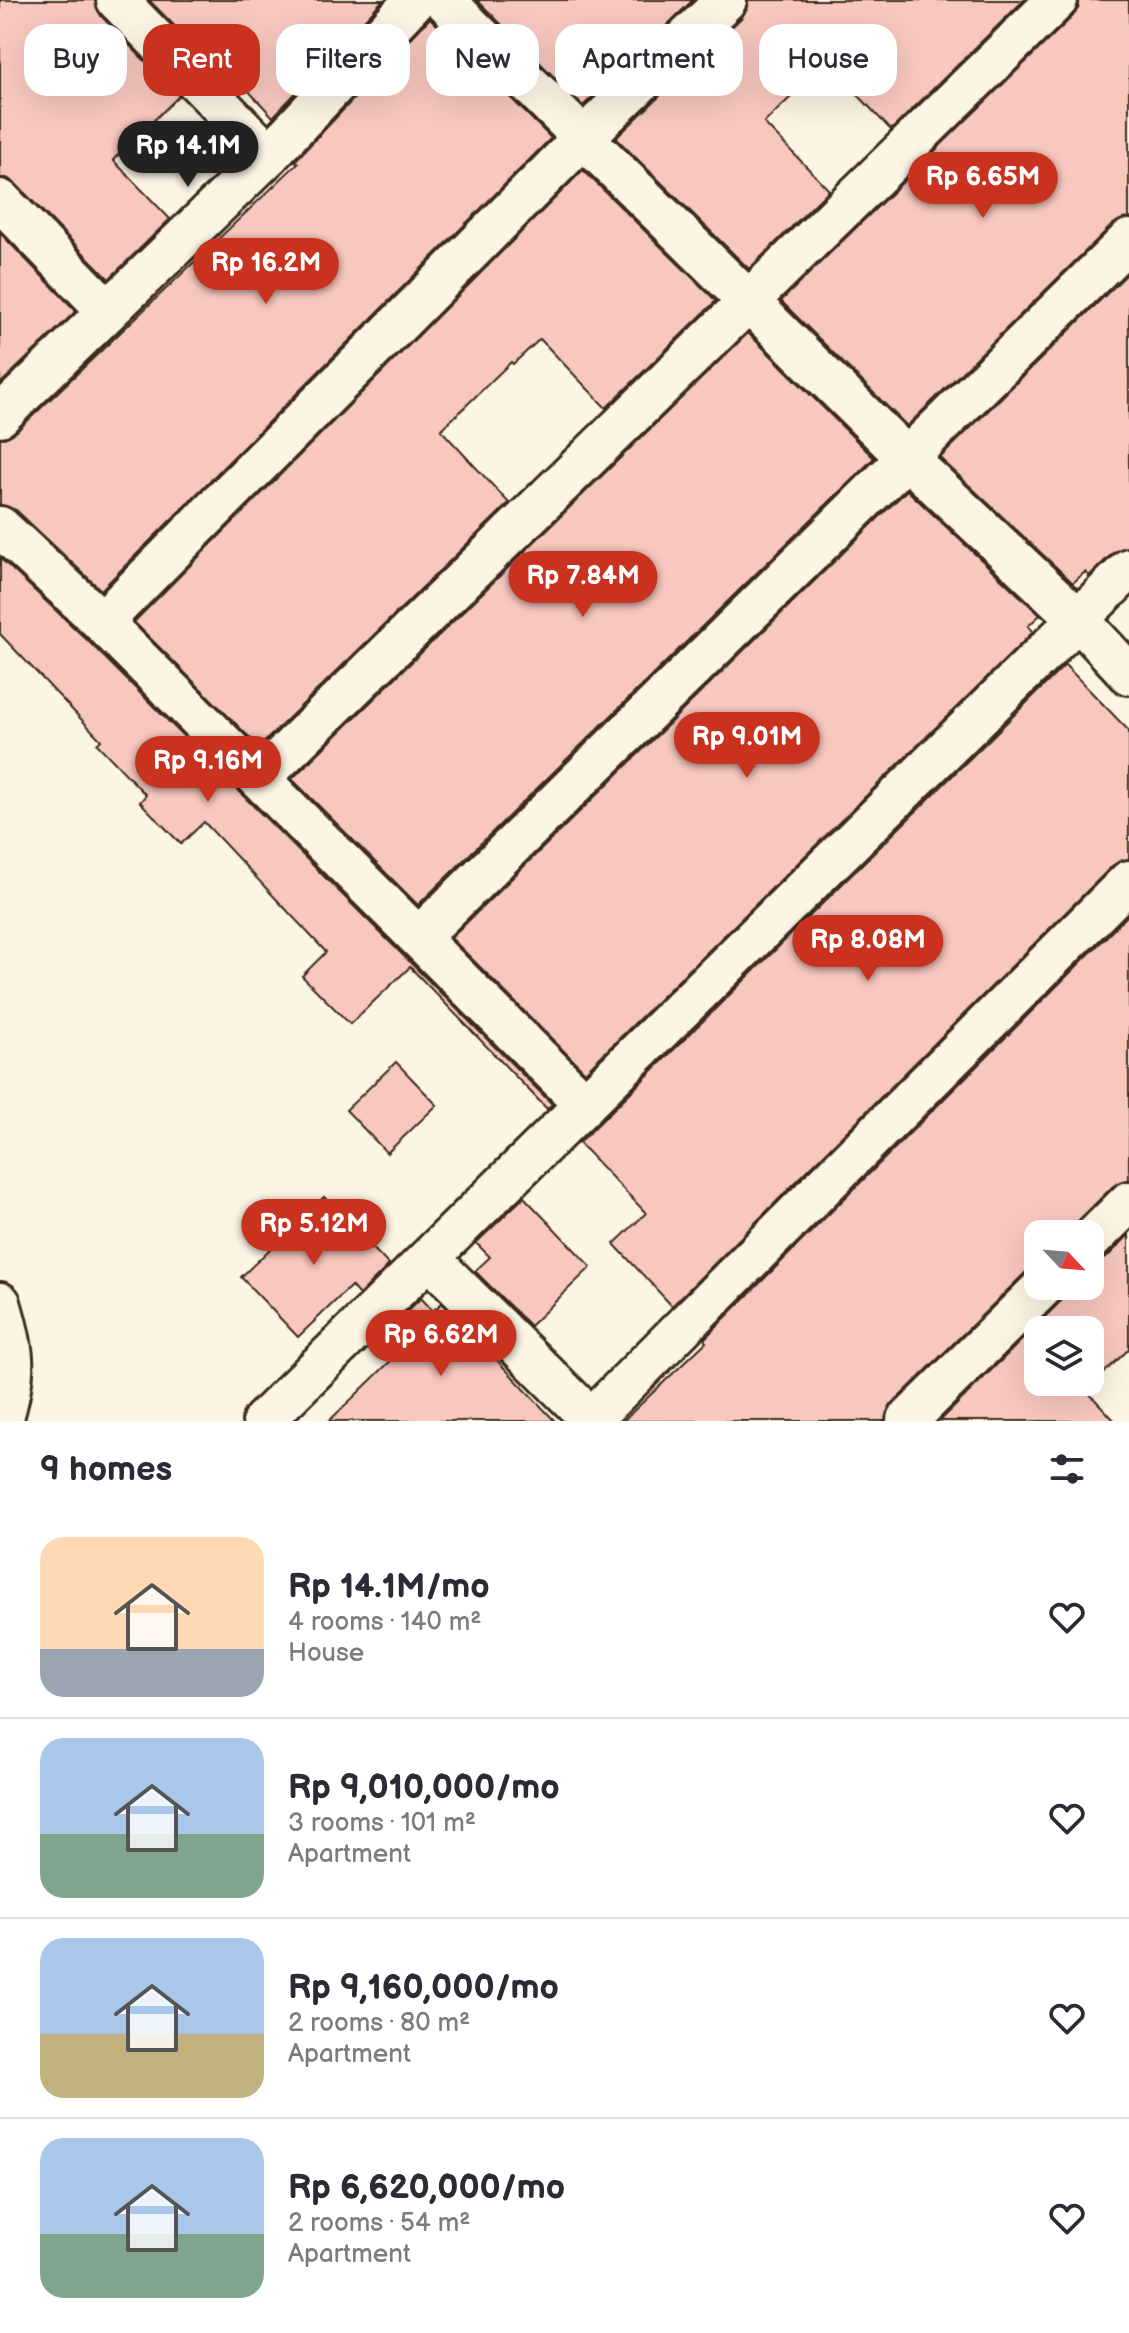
<!DOCTYPE html>
<html lang="en">
<head>
<meta charset="utf-8">
<style>
  body { margin:0; font-family:"Balsamiq Sans",sans-serif; background:#f7f7f7; color:#2b2b33; height:100vh; display:flex; flex-direction:column; font-size:30px; white-space:nowrap }
  * { box-sizing:border-box; margin:0 }
  p { font-size:26px; color:#7c7c81 }
  .icon { flex:none; width:44px; height:44px; fill:none; stroke:currentColor; stroke-width:2; stroke-linecap:round; stroke-linejoin:round }
  .map { position:relative; height:1421px; overflow:hidden }
  .details { display:flex; flex-direction:column; background:#fff; flex:1 }
  .details>* { flex:none }
  .guide { position:absolute; left:24px; top:24px; width:1082px; height:72px; display:flex; gap:16px }
  .needle { width:52px; rotate:116deg }
  .controls { position:absolute; left:1024px; top:1220px; display:grid; gap:16px }
  .controls a { display:grid; place-items:center; width:80px; height:80px; border-radius:16px; background:#fff; box-shadow:0 8px 32px #0002; font-size:40px }
  .price { position:absolute; translate:-50% -68px; padding:0 18px; border-radius:28px; background:#c8321e; color:#fff; font-size:26px; line-height:52px; filter:drop-shadow(0 2px 4px #0008) }
  .price::after { content:''; position:absolute; left:50%; top:48px; width:24px; height:18px; margin-left:-12px; background:inherit; clip-path:polygon(0 0,100% 0,50% 100%) }
  .price.current { background:#222; color:#fff }
  ul { padding:0; list-style:none }
  li { display:flex; align-items:center; gap:24px; height:200px; padding:0 40px }
  li+li { border-top:2px solid #e1e1e2 }
  li span { display:grid; place-items:center; flex:none; width:224px; height:160px; border-radius:24px; color:#555 }
  li>.icon { margin-inline-start:auto }
  span .icon { width:96px; height:96px; fill:#fffc; stroke-width:1 }
  li b { font-size:34px }
  h2 { display:flex; justify-content:space-between; align-items:center; height:96px; padding:0 40px; font-size:34px }
  .tag { padding:0 28px; border-radius:24px; background:#fff; box-shadow:0 8px 32px #0002; font-size:28px; line-height:72px }
  .tag.current { background:#c8321e; color:#fff }
  .map>svg:first-child { display:block }
</style>
</head>
<body>
<div class="map">
<svg width="1129" height="1421" viewBox="0 0 1129 1421">
  <rect width="100%" height="100%" fill="#fcf5e5"/>
  <filter id="ink" filterUnits="userSpaceOnUse"><feTurbulence type="fractalNoise" baseFrequency=".0125" numOctaves="2"/><feDisplacementMap in="SourceGraphic" scale="16" xChannelSelector="R" yChannelSelector="G"/><feConvolveMatrix kernelMatrix="1 2 1 2 8 2 1 2 1" color-interpolation-filters="sRGB"/></filter>
  <g filter="url(#ink)">
    <!-- building -->
    <g fill="#f8c8bf" stroke="#3b2a1e" stroke-width="2" fill-rule="evenodd">
      <path d="M0,0H95L101,16L179,96L113,160L170,219L109,279L16,184L7,178H0Z"/>
      <path d="M149,0H383L273,117L218,58L212,64Z"/>
      <path d="M477,0H693L583,106Z"/>
      <path d="M748,0H1024L891,130L827,62L764,123L829,190L749,269L616,138L742,17L748,7Z"/>
      <path d="M1079,0H1129V218L1113,224L907,426L781,301L1073,16L1079,7Z"/>
      <path d="M430,18L551,138L101,590L16,510L0,505V438L16,432L298,163L295,161Z"/>
      <path d="M583,170L716,301L606,408L540,339L513,364L511,362L441,430L509,503L259,747L134,622Z"/>
      <path d="M0,233L76,311L0,384Z"/>
      <path d="M1129,272V547L1114,552L1089,576L1085,572L1073,583L940,458Z"/>
      <path d="M748,333L874,458L418,905L292,779Z"/>
      <path d="M907,490L1040,615L1028,626L1033,632L585,1072L451,938Z"/>
      <path d="M0,558L86,639L552,1104L547,1109L410,967L350,1024L302,976L326,952L204,822L181,844L140,802L146,795L97,744L101,740L0,634Z"/>
      <path d="M1065,665L1129,731V859L1113,865L672,1306L614,1244L646,1213L579,1143Z"/>
      <path d="M1129,914V1180L1113,1186L1074,1225L1068,1234H1038V1264L1028,1270L891,1405L885,1421H623L706,1342L704,1339Z"/>
      <path d="M396,1062L437,1105L387,1153L346,1110Z"/>
      <path d="M324,1197L389,1265L359,1295L351,1286L298,1337L241,1277Z"/>
      <path d="M524,1197L591,1267L530,1326L475,1271L490,1257L476,1243Z"/>
      <path d="M1129,1235V1349L1086,1390L1115,1421H940L1060,1302L1066,1286H1090V1263L1106,1258ZM1038,1330H1090V1382H1038Z"/>
      <path d="M421,1298L433,1311L442,1303L555,1421H329L407,1345L390,1328Z"/>
    </g>
    <g fill="none" stroke-linecap="round" stroke-linejoin="round">
      <!-- minor casing -->
      <g stroke="#3b2a1e" stroke-width="46">
        <g id="minor">
          <path d="M117,0L269,155"/>
          <path d="M444,0L908,459L1078,619L1129,674"/>
          <path d="M0,200L108,311"/>
          <path d="M0,416L269,155L415,0"/>
          <path d="M0,527L102,622L585,1104"/>
          <path d="M102,622L582,139L726,0"/>
          <path d="M260,778L1057,0"/>
          <path d="M419,937L1129,240"/>
          <path d="M1090,1241L1129,1202"/>
          <path d="M429,1258L593,1421"/>
          <path d="M0,1303C15,1353 17,1371 2,1421"/>
          <path d="M591,1419L1129,881"/>
          <path d="M263,1421L1129,569"/>
          <path d="M907,1421L1044,1286"/>
        </g>
      </g>
      <!-- minor -->
      <use href="#minor" stroke="#fcf5e5" stroke-width="40"/>
    </g>
  </g>
</svg>
<div class="controls">
<a><svg class="needle" viewBox="-14 -14 28 28"><path d="M0-13l5 13h-10z" fill="#e53935"/><path d="M0 13l5-13h-10z" fill="#7c7c81"/></svg></a>
<a><svg class="icon" aria-label="layers" viewBox="0 0 24 24"><path d="M12 4l9 5-9 5-9-5zM3 14l9 5 9-5"/></svg></a>
</div>
<b class="price current" style="left:188px;top:189px">Rp 14.1M</b>
<b class="price" style="left:983px;top:220px">Rp 6.65M</b>
<b class="price" style="left:266px;top:306px">Rp 16.2M</b>
<b class="price" style="left:583px;top:619px">Rp 7.84M</b>
<b class="price" style="left:747px;top:780px">Rp 9.01M</b>
<b class="price" style="left:208px;top:804px">Rp 9.16M</b>
<b class="price" style="left:868px;top:983px">Rp 8.08M</b>
<b class="price" style="left:314px;top:1267px">Rp 5.12M</b>
<b class="price" style="left:441px;top:1378px">Rp 6.62M</b>
<div class="guide">
<a class="tag">Buy</a>
<a class="tag current">Rent</a>
<a class="tag">Filters</a>
<a class="tag">New</a>
<a class="tag">Apartment</a>
<a class="tag">House</a>
</div>
</div>
<section class="details">
<h2>9 homes<svg class="icon" aria-label="filters" viewBox="0 0 24 24"><path d="M4 7h16M4 17h16"/><circle cx="9" cy="7" r="2"/><circle cx="15" cy="17" r="2"/></svg></h2>
<ul>
<li><span style="background:linear-gradient(#ffd9b3 70%,#9aa5b1 0)"><svg class="icon" aria-label="home" viewBox="0 0 24 24"><path d="M3 11l9-7 9 7M6 9v11h12V9"/></svg></span><div><b>Rp 14.1M/mo</b><p>4 rooms · 140 m²</p><p>House</p></div><svg class="icon" aria-label="heart" viewBox="0 0 24 24"><path d="M12 20l-8-8c-3-5 5-10 8-4 3-6 11-1 8 4z"/></svg></li>
<li><span style="background:linear-gradient(#a9c7e8 60%,#7fa58c 0)"><svg class="icon" aria-label="home" viewBox="0 0 24 24"><path d="M3 11l9-7 9 7M6 9v11h12V9"/></svg></span><div><b>Rp 9,010,000/mo</b><p>3 rooms · 101 m²</p><p>Apartment</p></div><svg class="icon" aria-label="heart" viewBox="0 0 24 24"><path d="M12 20l-8-8c-3-5 5-10 8-4 3-6 11-1 8 4z"/></svg></li>
<li><span style="background:linear-gradient(#a9c7e8 60%,#c2b280 0)"><svg class="icon" aria-label="home" viewBox="0 0 24 24"><path d="M3 11l9-7 9 7M6 9v11h12V9"/></svg></span><div><b>Rp 9,160,000/mo</b><p>2 rooms · 80 m²</p><p>Apartment</p></div><svg class="icon" aria-label="heart" viewBox="0 0 24 24"><path d="M12 20l-8-8c-3-5 5-10 8-4 3-6 11-1 8 4z"/></svg></li>
<li><span style="background:linear-gradient(#a9c7e8 60%,#7fa58c 0)"><svg class="icon" aria-label="home" viewBox="0 0 24 24"><path d="M3 11l9-7 9 7M6 9v11h12V9"/></svg></span><div><b>Rp 6,620,000/mo</b><p>2 rooms · 54 m²</p><p>Apartment</p></div><svg class="icon" aria-label="heart" viewBox="0 0 24 24"><path d="M12 20l-8-8c-3-5 5-10 8-4 3-6 11-1 8 4z"/></svg></li>
</ul>
</section>
</body>
</html>
